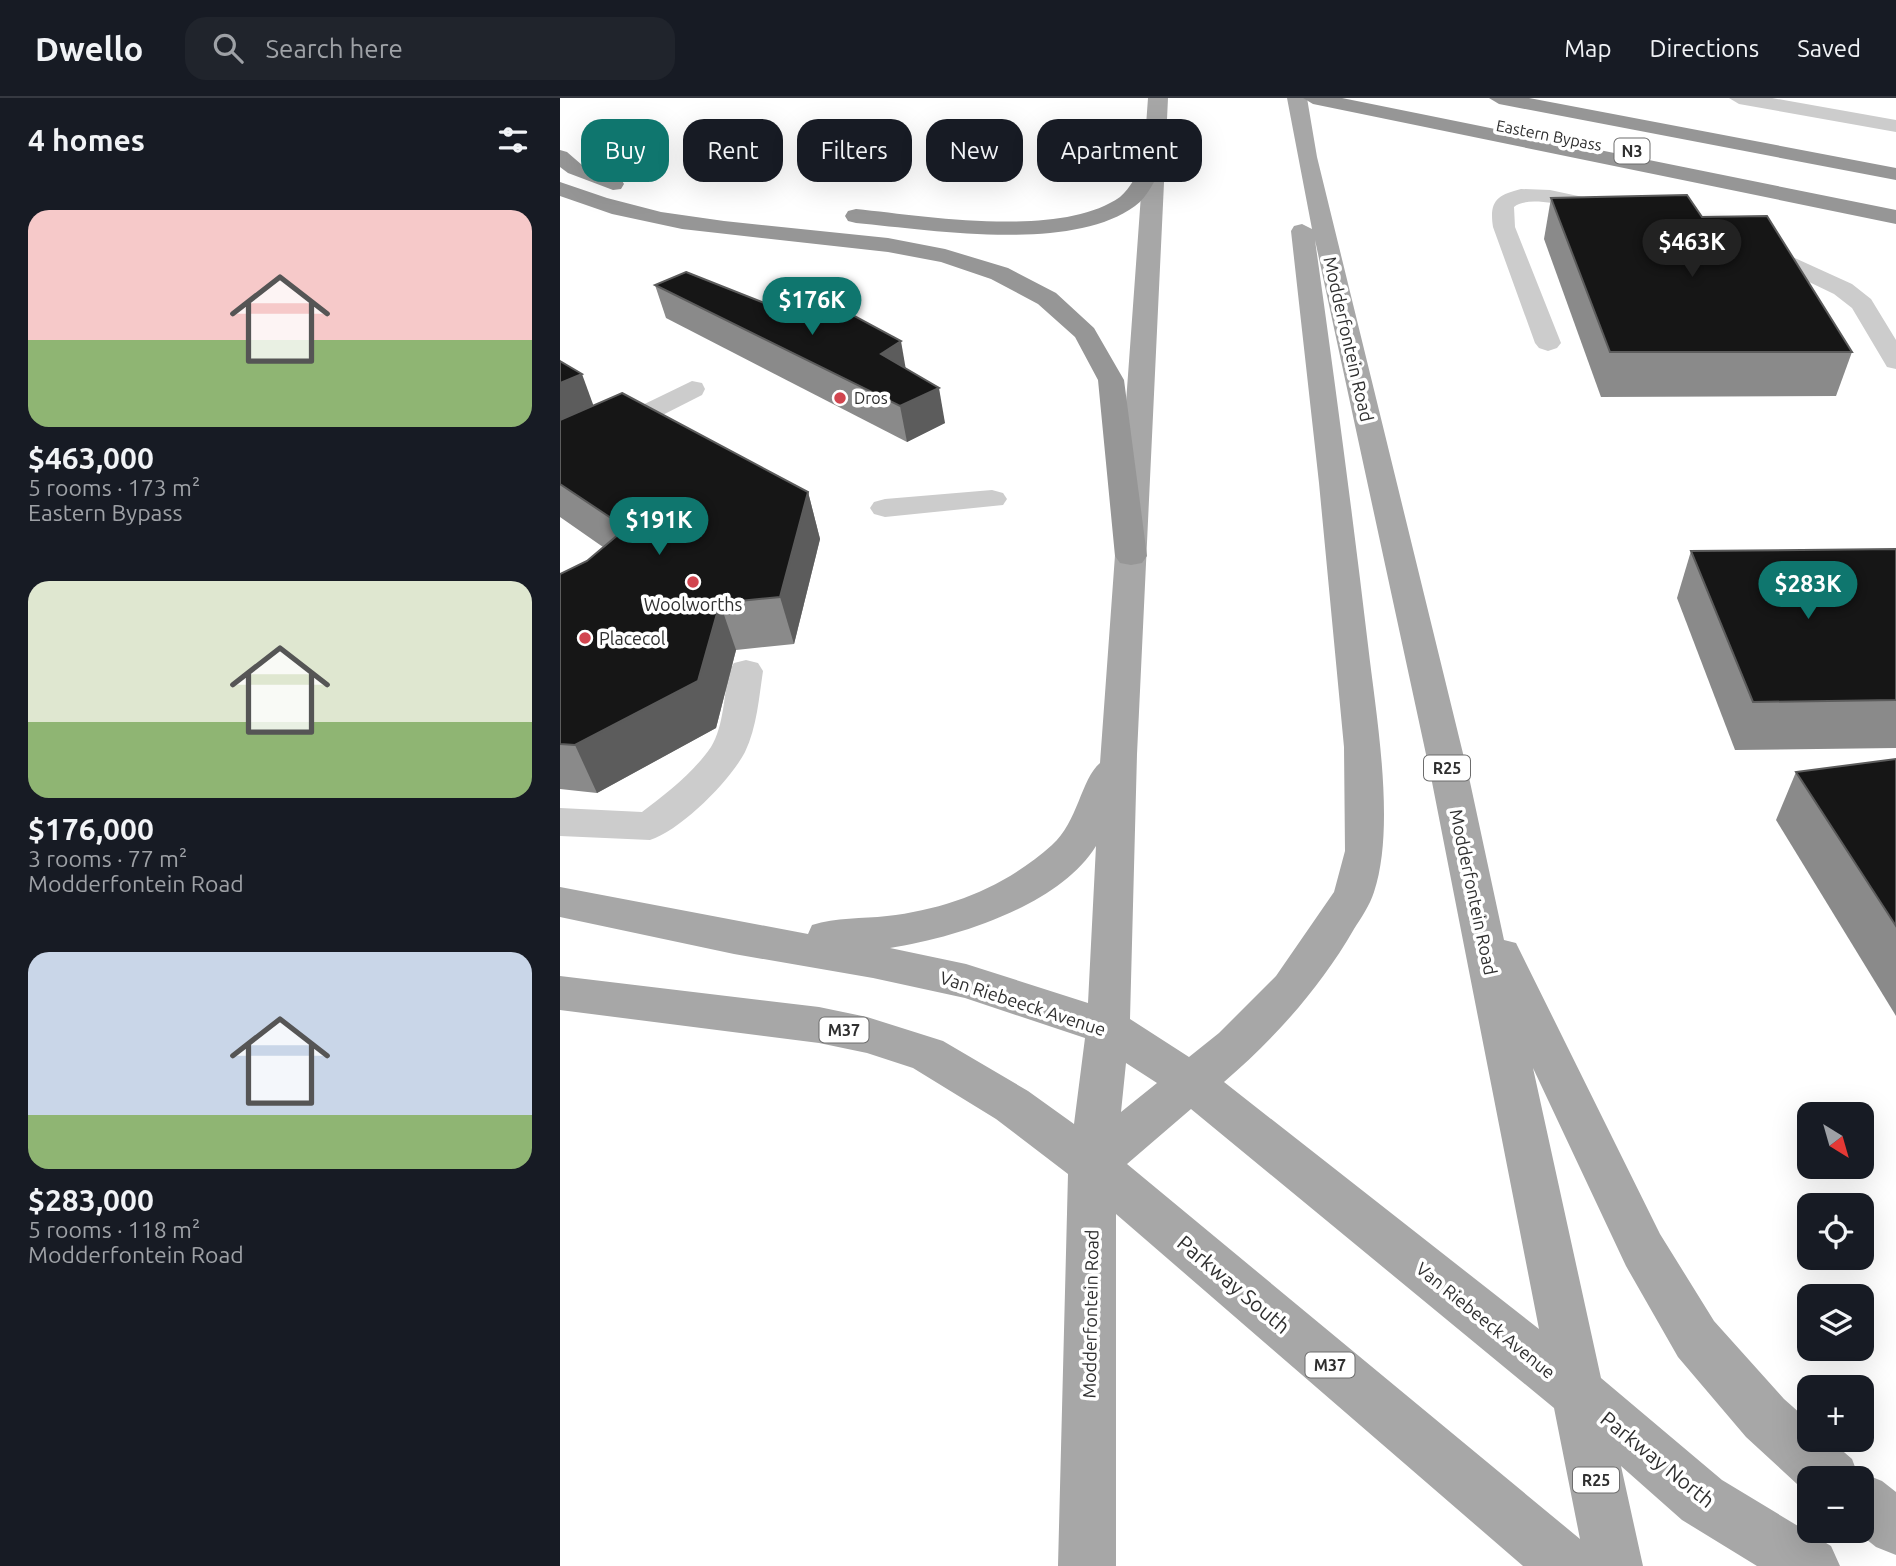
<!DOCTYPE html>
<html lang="en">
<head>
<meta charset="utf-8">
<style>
  body { margin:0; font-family:Ubuntu,sans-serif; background:#20242c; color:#f1f3f6; height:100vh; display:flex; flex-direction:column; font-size:26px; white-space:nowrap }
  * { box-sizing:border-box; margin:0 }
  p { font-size:23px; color:#9ea1a6 }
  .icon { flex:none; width:38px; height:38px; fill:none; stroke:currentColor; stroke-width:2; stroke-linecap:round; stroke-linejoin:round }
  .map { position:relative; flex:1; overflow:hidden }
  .sheet { display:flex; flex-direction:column; background:#171b24; width:560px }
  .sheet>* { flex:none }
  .hud { position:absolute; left:21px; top:21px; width:665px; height:63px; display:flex; gap:14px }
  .needle { width:46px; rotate:143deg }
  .buttons { position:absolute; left:1237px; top:1004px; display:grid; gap:14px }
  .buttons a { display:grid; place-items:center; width:77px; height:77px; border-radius:14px; background:#171b24; box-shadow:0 7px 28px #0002; font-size:35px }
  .price { position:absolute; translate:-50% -60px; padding:0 16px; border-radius:24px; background:#0f766e; color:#fff; font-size:23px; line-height:46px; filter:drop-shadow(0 2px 4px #0008) }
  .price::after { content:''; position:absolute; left:50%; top:42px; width:21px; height:16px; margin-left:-10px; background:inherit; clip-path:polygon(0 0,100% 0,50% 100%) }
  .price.current { background:#222; color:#fff }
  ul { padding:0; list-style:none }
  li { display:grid; align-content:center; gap:14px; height:371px; padding:0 28px }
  li span { display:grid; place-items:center; height:217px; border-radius:21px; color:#555 }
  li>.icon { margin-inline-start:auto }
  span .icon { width:126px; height:126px; fill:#fffc; stroke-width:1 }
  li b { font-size:30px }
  h2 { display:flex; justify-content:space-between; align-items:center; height:84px; padding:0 28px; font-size:30px }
  .pill { padding:0 24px; border-radius:21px; background:#171b24; box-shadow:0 7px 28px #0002; font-size:24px; line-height:63px }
  .pill.current { background:#0f766e; color:#fff }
  header { display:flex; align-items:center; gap:42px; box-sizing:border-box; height:98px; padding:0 35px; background:#171b24; border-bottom:2px solid #363941 }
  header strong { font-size:33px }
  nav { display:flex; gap:38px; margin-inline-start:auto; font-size:24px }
  .search { width:490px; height:63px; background:#20242c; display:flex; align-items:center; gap:18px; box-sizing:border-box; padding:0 24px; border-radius:21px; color:#9ea1a6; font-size:26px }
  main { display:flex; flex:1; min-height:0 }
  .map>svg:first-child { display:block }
</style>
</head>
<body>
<header>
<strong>Dwello</strong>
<div class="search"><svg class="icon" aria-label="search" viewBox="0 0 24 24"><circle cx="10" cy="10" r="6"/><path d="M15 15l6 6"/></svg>Search here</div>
<nav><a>Map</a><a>Directions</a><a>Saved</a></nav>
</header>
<main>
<section class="sheet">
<h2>4 homes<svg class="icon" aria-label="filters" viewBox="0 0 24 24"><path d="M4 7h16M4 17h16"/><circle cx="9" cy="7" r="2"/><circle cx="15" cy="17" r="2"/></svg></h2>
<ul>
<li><span style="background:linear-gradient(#f6c9c9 60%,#8fb573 0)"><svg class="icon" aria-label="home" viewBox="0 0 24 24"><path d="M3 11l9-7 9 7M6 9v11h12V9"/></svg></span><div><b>$463,000</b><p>5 rooms · 173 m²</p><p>Eastern Bypass</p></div></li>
<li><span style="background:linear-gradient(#dfe7d0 65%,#8fb573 0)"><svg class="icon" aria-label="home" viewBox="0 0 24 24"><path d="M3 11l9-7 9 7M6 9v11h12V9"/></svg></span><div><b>$176,000</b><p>3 rooms · 77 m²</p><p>Modderfontein Road</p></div></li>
<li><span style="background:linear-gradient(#c9d6e8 75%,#8fb573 0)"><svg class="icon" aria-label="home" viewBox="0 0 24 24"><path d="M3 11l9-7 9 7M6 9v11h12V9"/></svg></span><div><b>$283,000</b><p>5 rooms · 118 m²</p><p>Modderfontein Road</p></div></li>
</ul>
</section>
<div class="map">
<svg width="1336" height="1468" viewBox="0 0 1336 1468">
  <rect width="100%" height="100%" fill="#fff"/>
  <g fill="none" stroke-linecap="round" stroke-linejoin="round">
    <!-- minor -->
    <g fill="#ccc" fill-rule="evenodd">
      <path d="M1169,0H1212L1336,22V34L1179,6Z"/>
      <path d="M961,91L990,92L1051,105L1054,110L1051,115L1043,117C1024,112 969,95 954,109L955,129L1001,245L997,250L988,253L979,250L975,245L933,129C929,103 937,97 961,91Z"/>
      <path d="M1193,141L1292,186L1311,201L1336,242V271L1327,269L1292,210L1274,196L1185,153L1181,148L1185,143Z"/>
      <path d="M132,283L142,285L145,291L142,297L10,364L0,367V347Z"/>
      <path d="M432,392L443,395L447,401L443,407L325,419L314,416L310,410L314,404L325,401Z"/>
      <path d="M186,562L198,565L203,573C199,599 197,629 185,654C170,683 121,732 90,742L0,738V710L82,714C107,695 133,675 151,649C164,628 164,596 169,573L174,565Z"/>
    </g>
    <!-- major -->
    <path fill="#a7a7a7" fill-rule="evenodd" d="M588,0H608L577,656L570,921L629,959L659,935L716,878L774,794L785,753L784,649L759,385L731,133L734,128L742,126L752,131L727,0H747L757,59L910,684L944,842L956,845L1100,1136L1154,1223L1224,1301L1250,1324V1342H1270L1292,1361L1298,1377L1302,1375L1322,1383L1336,1394V1457L1316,1449L1296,1433H1302V1381H1250V1398L1186,1339L1118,1259L1066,1168L973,970L1041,1280L1162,1382L1271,1448L1280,1468H1197L1122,1422L1061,1368L1083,1468H963L556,1116V1468H498L508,1076L436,1021L353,970L307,955L259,945L0,912V878L259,909L307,919L383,943L468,993L514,1026L525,940L405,900L313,880L174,856L0,819V789L248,836L252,827C276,819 302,821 327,818C388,811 445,789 492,747C518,724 521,681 540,665ZM755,142L872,684L979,1231L664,984C715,940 760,890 794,831C801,820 810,807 814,794C836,728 816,617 808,547C792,412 774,277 755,142ZM536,748L528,905L406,866L330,850C395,840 499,808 536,748ZM566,965L597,985L561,1014ZM631,1011L994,1310L1020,1441L567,1066Z"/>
    <!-- highway -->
    <g fill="#969696" fill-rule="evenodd">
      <path d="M743,0H782L1336,112V126L753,6Z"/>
      <path d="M929,0H969L1336,70V82L939,6Z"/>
      <path d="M0,52L7,54L22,67L61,81L64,86L61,91L53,92L8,75L0,69Z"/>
      <path d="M592,62L599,64L603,68C595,81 588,99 575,108C511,155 372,132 296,125L288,123L285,118L288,113L296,111C366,118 500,141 560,99C571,90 577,75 585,64Z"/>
      <path d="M0,84L47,100L101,114L164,123L328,140L385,151L448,170L496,195L534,230L564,282L587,458L582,465L571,467L560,465L555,458L538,282L515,239L478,206L431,181L381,164L328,154L122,131L52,116L0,98Z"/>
    </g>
  </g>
  <!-- wall -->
  <g fill="#8a8a8a">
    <path d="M991,100L1142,119L1292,254L1276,298L1041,299L984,141Z"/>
    <path d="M95,187L346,271L385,325L347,344L106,220Z"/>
    <path d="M0,263L33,307L248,394L260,441L234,546L176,552L156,630L37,695L0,691V476L27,463L43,449L0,419Z"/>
    <path d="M1336,451V650L1175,652L1117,500L1131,453Z"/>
    <path d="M1336,661V918L1216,722L1236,674Z"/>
  </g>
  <!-- shaded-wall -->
  <g fill="#5c5c5c">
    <path d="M341,243L347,278L321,256Z"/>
    <path d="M22,276L38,320L0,338V285Z"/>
    <path d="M379,290L385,325L347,344L340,308Z"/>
    <path d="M248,394L260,441L234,546L220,499Z"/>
    <path d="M160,505L176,552L156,630L37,695L15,647Z"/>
  </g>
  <!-- building -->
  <g fill="#161616" stroke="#5c5c5c" stroke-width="2">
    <path d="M1127,97L1142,119L1207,118L1292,254H1050L991,100Z"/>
    <path d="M126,174L227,214L263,201L341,243L321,256L379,290L340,308L95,187Z"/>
    <path d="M0,263L22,276L0,285Z"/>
    <path d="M62,295L248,394L220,499L160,505L138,583L15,647L0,646V476L27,463L66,430L0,386V322Z"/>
    <path d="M1336,451V602L1193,604L1131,453Z"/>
    <path d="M1336,661V828L1236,674Z"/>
  </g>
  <!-- markers -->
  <g fill="#d1454f" stroke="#fff" stroke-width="2.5">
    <circle cx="280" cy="300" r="7"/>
    <circle cx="133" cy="484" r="7"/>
    <circle cx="25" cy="540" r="7"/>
  </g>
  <g text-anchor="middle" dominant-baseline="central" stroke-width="7" stroke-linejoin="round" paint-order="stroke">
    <!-- far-street labels -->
    <g font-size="16" fill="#2f2f2f" stroke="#fff">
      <text transform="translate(989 37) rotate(11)">Eastern Bypass</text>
    </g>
    <!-- shield labels -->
    <g fill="#fff" stroke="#6d6d6d" stroke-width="2">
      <rect x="1054.5" y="40.5" width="35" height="25" rx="5"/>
      <rect x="864" y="657.5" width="46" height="25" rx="5"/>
      <rect x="259.5" y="919.5" width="49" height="25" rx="5"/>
      <rect x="745.5" y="1254.5" width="49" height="25" rx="5"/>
      <rect x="1013" y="1369.5" width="46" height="25" rx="5"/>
    </g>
    <g font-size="16" font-weight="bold" fill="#2f2f2f">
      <text x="1072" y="53">N3</text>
      <text x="887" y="670">R25</text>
      <text x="284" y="932">M37</text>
      <text x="770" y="1267">M37</text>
      <text x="1036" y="1382">R25</text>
    </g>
    <!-- far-poi labels -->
    <g font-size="16" fill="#2f2f2f" stroke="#fff" text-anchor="start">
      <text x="294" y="300">Dros</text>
    </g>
    <!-- street labels -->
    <g font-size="18" fill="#2f2f2f" stroke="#fff">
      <text transform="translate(789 241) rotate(77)">Modderfontein Road</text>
      <text transform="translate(914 794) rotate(78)">Modderfontein Road</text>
      <text transform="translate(463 905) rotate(18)">Van Riebeeck Avenue</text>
      <text transform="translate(530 1216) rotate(-89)">Modderfontein Road</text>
      <text transform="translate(926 1222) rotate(39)">Van Riebeeck Avenue</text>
    </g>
    <!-- poi labels -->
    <g font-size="18" fill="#2f2f2f" stroke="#fff">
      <text x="133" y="506">Woolworths</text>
      <text x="39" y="540" text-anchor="start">Placecol</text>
    </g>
    <!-- near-street labels -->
    <g font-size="21" fill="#2f2f2f" stroke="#fff">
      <text transform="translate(674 1186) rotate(40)">Parkway South</text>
      <text transform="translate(1098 1361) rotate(39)">Parkway North</text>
    </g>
  </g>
</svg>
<div class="buttons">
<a><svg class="needle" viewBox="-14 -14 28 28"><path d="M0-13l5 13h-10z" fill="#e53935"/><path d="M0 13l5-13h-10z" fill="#9ea1a6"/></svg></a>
<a><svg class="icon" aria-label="locate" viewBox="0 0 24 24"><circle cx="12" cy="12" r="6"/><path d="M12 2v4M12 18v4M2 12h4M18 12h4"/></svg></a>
<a><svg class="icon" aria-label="layers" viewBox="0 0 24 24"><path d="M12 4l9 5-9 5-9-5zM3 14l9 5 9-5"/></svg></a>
<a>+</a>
<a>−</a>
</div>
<b class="price current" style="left:1132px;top:181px">$463K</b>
<b class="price" style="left:252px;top:239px">$176K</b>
<b class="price" style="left:99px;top:459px">$191K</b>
<b class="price" style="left:1248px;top:523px">$283K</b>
<div class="hud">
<a class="pill current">Buy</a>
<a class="pill">Rent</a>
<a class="pill">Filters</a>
<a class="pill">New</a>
<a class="pill">Apartment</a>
</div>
</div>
</main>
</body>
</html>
